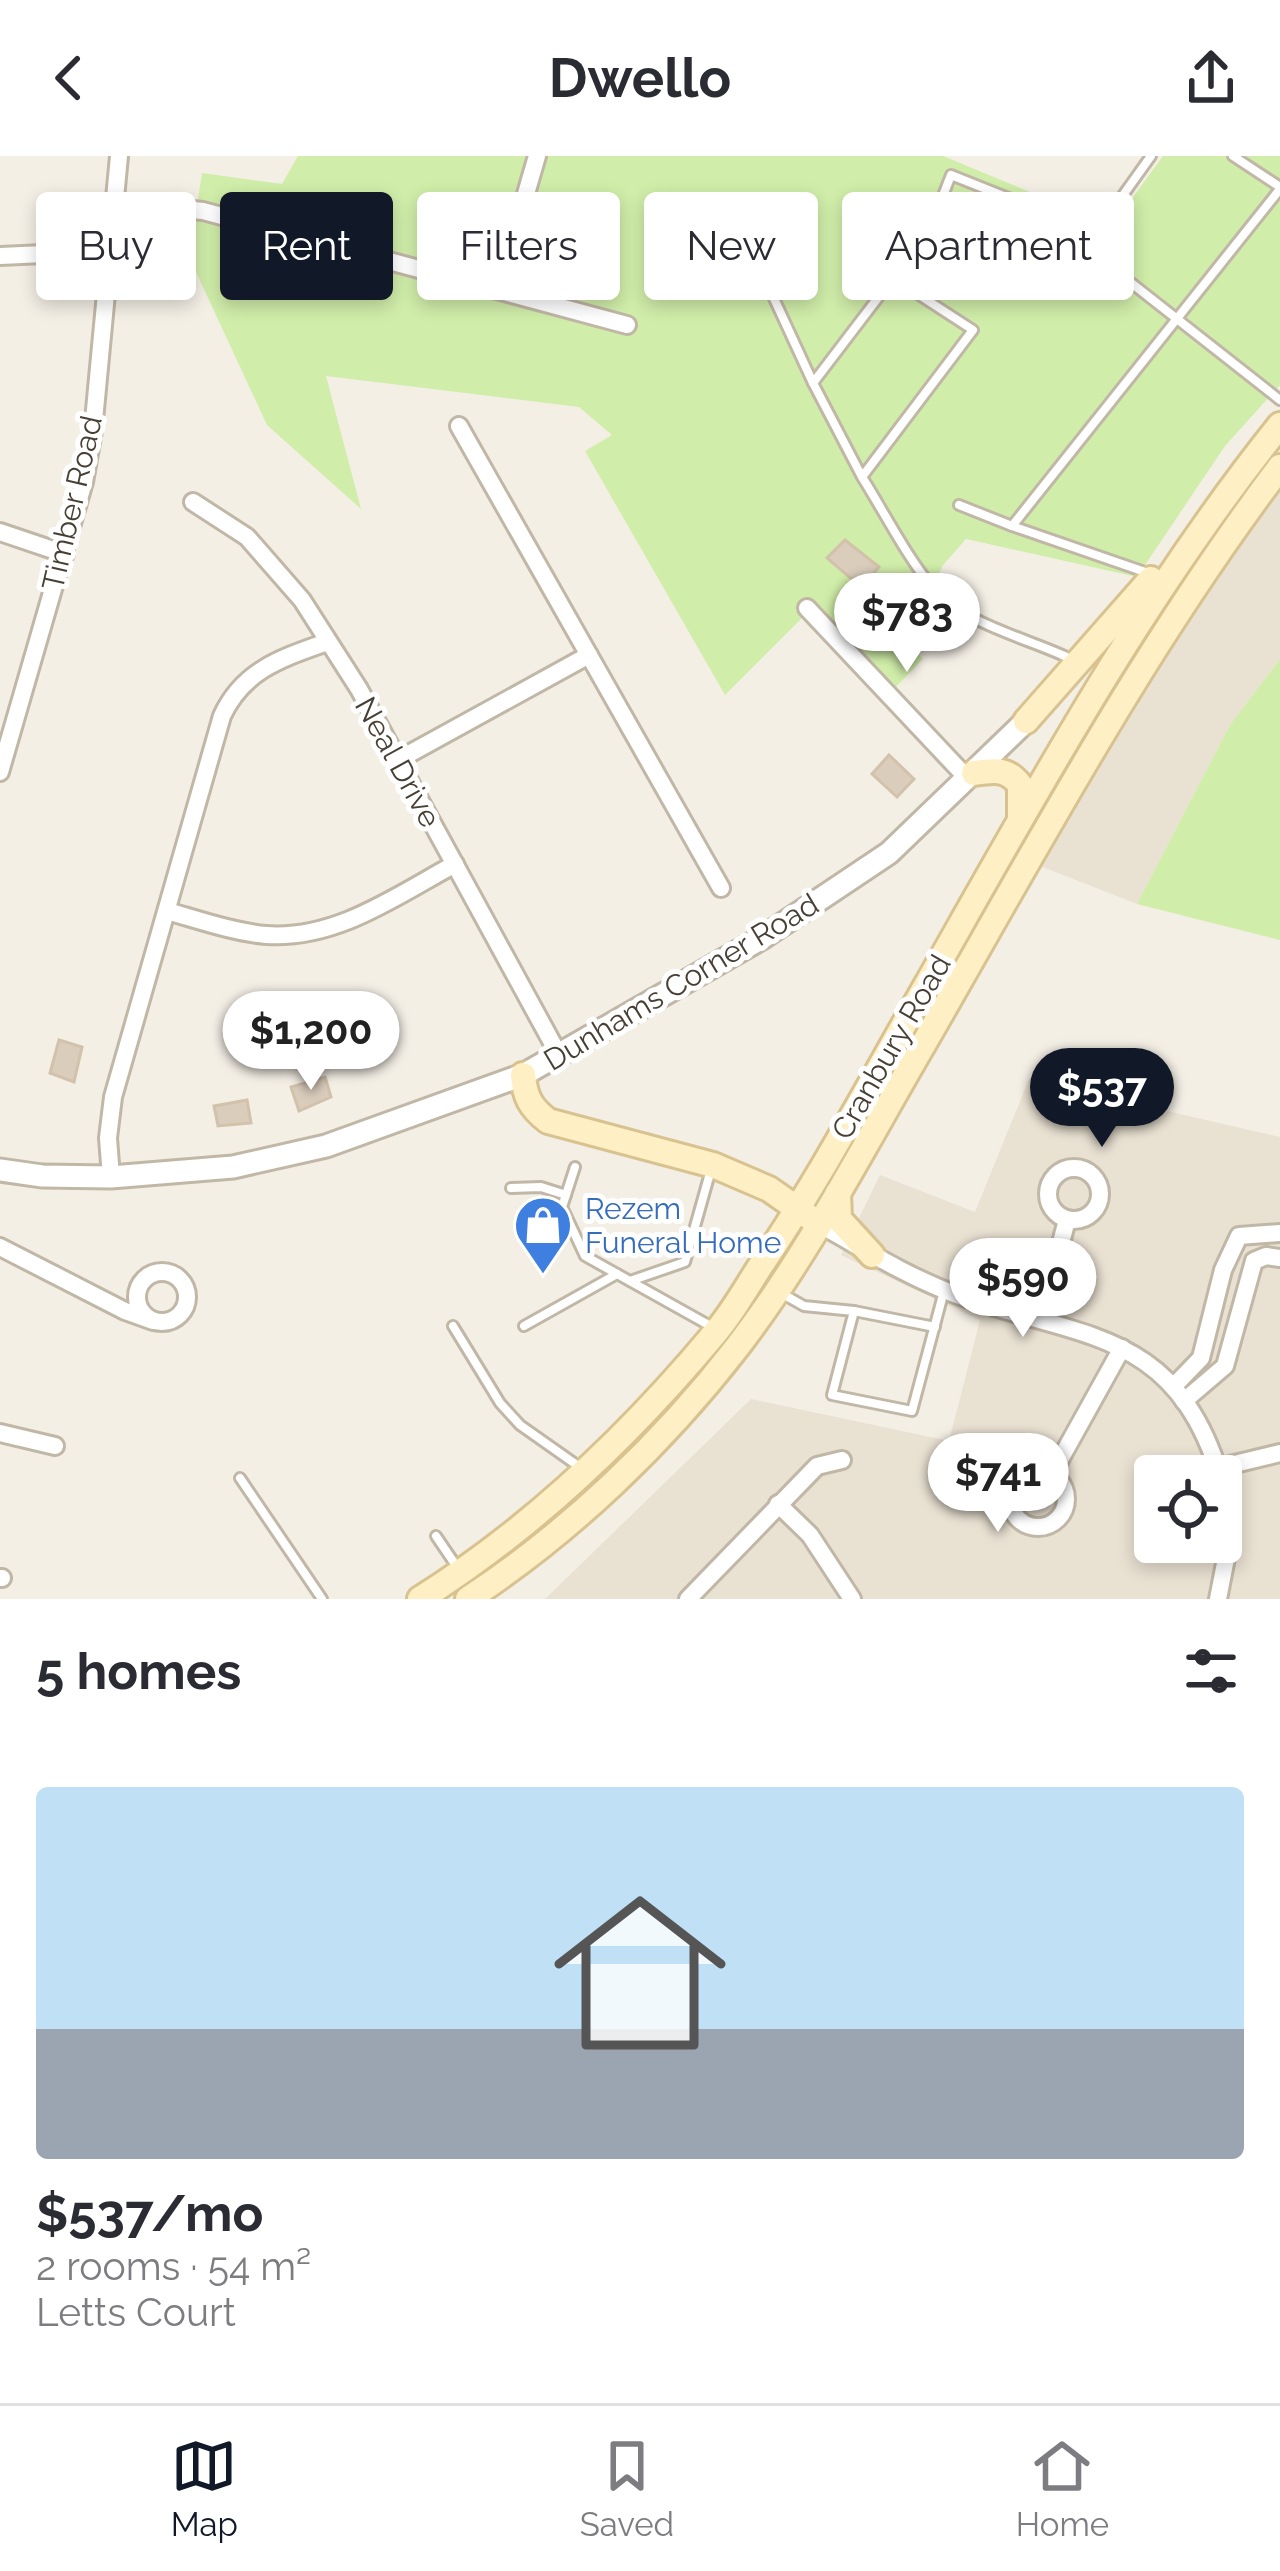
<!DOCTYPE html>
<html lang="en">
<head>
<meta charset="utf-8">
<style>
  body { margin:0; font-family:Raleway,sans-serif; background:#f7f7f7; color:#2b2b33; height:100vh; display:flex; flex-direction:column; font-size:45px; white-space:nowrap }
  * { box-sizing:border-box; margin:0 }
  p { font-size:39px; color:#7c7c81 }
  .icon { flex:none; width:66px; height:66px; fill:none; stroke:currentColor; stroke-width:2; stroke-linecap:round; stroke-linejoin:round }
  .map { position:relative; height:1443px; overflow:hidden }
  .drawer { display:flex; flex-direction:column; background:#fff; flex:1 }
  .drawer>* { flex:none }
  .hud { position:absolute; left:36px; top:36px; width:1209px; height:108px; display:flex; gap:24px }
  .tools { position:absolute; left:1134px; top:1299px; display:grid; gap:24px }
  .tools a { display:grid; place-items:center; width:108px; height:108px; border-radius:12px; background:#fff; box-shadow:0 6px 18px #0003; font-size:60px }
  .price { position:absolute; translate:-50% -102px; padding:0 27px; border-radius:42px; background:#fff; color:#222; font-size:39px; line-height:78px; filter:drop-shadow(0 3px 6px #0008) }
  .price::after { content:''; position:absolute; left:50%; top:72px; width:36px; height:27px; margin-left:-18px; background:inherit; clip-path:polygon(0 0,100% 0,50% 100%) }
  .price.selected { background:#111827; color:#fff }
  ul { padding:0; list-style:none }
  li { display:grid; align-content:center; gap:24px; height:636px; padding:0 36px }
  li span { display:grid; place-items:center; height:372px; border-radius:12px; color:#555 }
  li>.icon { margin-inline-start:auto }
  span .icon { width:216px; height:216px; fill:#fffc; stroke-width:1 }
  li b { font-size:51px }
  h2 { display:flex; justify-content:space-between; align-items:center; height:144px; padding:0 36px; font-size:51px }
  .chip { padding:0 42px; border-radius:12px; background:#fff; box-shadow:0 6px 18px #0003; font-size:42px; line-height:108px }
  .chip.selected { background:#111827; color:#fff }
  header { display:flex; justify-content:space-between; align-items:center; height:156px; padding:0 36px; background:#fff; font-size:54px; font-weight:700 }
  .menu { display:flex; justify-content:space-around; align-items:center; height:168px; border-top:3px solid #e1e1e2; background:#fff; font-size:33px; color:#7c7c81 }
  .menu a { display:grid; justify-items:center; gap:6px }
  .menu .selected { color:#111827 }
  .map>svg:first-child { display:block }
</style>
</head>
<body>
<header><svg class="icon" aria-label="back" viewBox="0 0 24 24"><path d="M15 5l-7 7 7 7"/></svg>Dwello<svg class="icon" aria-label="share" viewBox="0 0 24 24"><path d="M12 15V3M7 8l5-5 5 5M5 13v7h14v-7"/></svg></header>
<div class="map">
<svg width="1280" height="1443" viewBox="0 0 1280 1443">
  <rect width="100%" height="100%" fill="#f4efe5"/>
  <!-- residential -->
  <g fill="#e9e1d2" fill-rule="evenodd">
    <path d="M1280,330V503L1230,569L1137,748L1035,708L1207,430Z"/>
    <path d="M1029,923L1280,981V1443H545L751,1243L949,1285L980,1164L841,1099L880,1019L975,1056ZM1155,1320H1221V1386H1155Z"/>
  </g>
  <!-- green -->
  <g fill="#d0eda9">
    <path d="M298,0H943L1112,70L1163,0H1280V229L1225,290L1137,421L966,383L943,409L934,429L891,471L923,503L891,536L807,457L725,539L585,295L612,279L579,251L326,220L361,353L267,269L189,101L202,17L282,28Z"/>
    <path d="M1280,503V784L1137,748L1230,569Z"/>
  </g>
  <!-- building -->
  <g fill="#dacdbc" stroke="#d2c2ab" stroke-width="3">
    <path d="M845,384L879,411L861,431L827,402Z"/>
    <path d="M889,599L914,623L897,641L872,618Z"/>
    <path d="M59,884L82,891L74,926L50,917Z"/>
    <path d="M325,921L331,941L299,955L291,931Z"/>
    <path d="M247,944L251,967L218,970L214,950Z"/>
  </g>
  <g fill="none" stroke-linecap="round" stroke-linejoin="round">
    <!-- service casing -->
    <g stroke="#c1b7a6" stroke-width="14">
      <g id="service">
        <path d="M1233,0L1280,31"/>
        <path d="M704,54L759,110L813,227"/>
        <path d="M937,55L951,19L1096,77L1151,0"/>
        <path d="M1116,115L1280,244"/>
        <path d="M862,321L813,227L893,122L973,174L862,321C883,354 910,407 935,434C967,469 1030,483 1071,503"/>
        <path d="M959,349L1012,370"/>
        <path d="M1148,417L1012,370L1280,33"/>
        <path d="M575,1011L562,1051L585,1100L714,1172"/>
        <path d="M511,1032L541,1031L566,1039"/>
        <path d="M630,1125L685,1106L712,1010"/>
        <path d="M781,1137L804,1150L854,1155L832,1239L912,1255L944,1135"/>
        <path d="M854,1155L935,1171"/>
        <path d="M453,1170L500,1247L520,1269L581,1312"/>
        <path d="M524,1170L617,1118"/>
        <path d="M240,1322L322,1443"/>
        <path d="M436,1380L457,1411"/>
      </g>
    </g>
    <!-- minor casing -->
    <g stroke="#c1b7a6" stroke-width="22">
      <g id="minor">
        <path d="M113,46L203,55L627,169"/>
        <path d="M0,100L109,95"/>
        <path d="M498,134L537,0"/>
        <path d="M459,270L721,732"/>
        <path d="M193,346L247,381L302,444L359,533L560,901"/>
        <path d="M0,376L65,398"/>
        <path d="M807,452L968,623"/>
        <path d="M398,604L589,499"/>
        <path d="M0,616L84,326L93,275L119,0"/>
        <path d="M167,755C199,764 233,776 266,779C336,784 396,740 455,708"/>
        <circle cx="1074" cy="1038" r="26"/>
        <path d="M111,1021L108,982L113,941L222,560C243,514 282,502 327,486"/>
        <path d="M819,1068C865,1094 908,1121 957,1139C1079,1183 1174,1171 1220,1320"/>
        <path d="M0,1091L125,1155L153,1165"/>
        <circle cx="162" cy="1141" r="25"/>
        <path d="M1041,1162L1067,1064"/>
        <path d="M1174,1230L1201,1202L1223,1114L1239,1080L1280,1077"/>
        <path d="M1184,1245L1225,1210L1254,1105L1266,1100L1280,1102"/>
        <path d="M0,1277L55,1290"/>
        <path d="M1218,1312L1280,1297"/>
        <circle cx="1038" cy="1343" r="28"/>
        <path d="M1052,1318L1122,1192"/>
        <path d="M778,1348L810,1379L852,1443"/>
        <path d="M0,1422H2"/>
        <path d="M688,1443L817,1310L842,1304"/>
        <path d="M1218,1443L1228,1392L1221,1322"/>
      </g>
    </g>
    <!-- tertiary casing -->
    <g stroke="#c1b7a6" stroke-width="27">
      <path id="tertiary" d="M0,1014L42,1020L111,1021L233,1011L326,990L523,919L762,782L889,697L1026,565"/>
    </g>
    <!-- secondary casing -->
    <g stroke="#d8c390" stroke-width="30">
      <g id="secondary">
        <path d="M1026,565L1151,423"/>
        <path d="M974,617C994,614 1007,612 1020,629V664"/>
        <path d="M523,919C525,941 530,951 548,965L713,1009L769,1033L812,1063"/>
        <path d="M838,1037L839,1063L872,1099"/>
        <path d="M420,1443C533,1372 630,1279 715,1177C733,1156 746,1132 761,1109C822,1019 873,922 927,828C1036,636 1142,441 1280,269"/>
        <path d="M468,1443C570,1376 663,1287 738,1190C809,1097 864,990 923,889C1036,693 1143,492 1280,311"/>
      </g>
    </g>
    <!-- service -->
    <use href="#service" stroke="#fff" stroke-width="8"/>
    <!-- minor -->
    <use href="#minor" stroke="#fff" stroke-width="16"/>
    <!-- tertiary -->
    <use href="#tertiary" stroke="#fff" stroke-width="21"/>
    <!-- secondary -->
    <use href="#secondary" stroke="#ffefc4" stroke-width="24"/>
  </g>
  <!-- icons -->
  <defs>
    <g id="shop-pin" transform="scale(3)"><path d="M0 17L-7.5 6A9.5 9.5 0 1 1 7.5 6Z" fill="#3f7fe0" stroke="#fff"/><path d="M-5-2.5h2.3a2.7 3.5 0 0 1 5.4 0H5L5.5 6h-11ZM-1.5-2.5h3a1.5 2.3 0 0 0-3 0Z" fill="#fff"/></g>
  </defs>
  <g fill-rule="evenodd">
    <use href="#shop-pin" x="543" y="1069"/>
  </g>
  <g text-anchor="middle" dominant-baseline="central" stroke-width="10" stroke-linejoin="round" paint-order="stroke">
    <!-- street labels -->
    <g font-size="30" fill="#473f34" stroke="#fff">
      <text transform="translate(72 347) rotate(-77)">Timber Road</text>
      <text transform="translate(398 606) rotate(61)">Neal Drive</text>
      <text transform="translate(681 826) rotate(-31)">Dunhams Corner Road</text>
      <text transform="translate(891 891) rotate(-60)">Cranbury Road</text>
    </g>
    <!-- shop labels -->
    <g font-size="30" fill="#366cbe" stroke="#fff" text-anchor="start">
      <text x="585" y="1052">Rezem<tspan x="585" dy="34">Funeral Home</tspan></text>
    </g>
  </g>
</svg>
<div class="tools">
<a><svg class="icon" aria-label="locate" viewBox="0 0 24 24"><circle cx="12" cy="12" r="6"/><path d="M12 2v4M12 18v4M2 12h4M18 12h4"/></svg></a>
</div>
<b class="price" style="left:907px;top:519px">$783</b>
<b class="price" style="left:311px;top:937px">$1,200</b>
<b class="price selected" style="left:1102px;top:994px">$537</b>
<b class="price" style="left:1023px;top:1184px">$590</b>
<b class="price" style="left:998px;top:1379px">$741</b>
<div class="hud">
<a class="chip">Buy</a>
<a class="chip selected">Rent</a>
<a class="chip">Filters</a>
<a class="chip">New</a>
<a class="chip">Apartment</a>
</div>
</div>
<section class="drawer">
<h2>5 homes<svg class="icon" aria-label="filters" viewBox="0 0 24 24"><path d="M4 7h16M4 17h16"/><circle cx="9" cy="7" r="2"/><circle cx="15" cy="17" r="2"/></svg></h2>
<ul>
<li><span style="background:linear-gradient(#bfe0f5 65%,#9aa5b1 0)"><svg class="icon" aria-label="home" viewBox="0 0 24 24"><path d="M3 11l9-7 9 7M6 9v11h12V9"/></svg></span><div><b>$537/mo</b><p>2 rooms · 54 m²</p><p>Letts Court</p></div></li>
</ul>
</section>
<nav class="menu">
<a class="selected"><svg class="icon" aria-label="map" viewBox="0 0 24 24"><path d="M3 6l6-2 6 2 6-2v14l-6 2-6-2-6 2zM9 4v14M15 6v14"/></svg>Map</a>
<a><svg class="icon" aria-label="saved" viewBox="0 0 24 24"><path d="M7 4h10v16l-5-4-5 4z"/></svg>Saved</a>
<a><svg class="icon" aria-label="home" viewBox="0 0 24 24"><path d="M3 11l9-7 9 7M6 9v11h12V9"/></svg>Home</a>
</nav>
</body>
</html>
